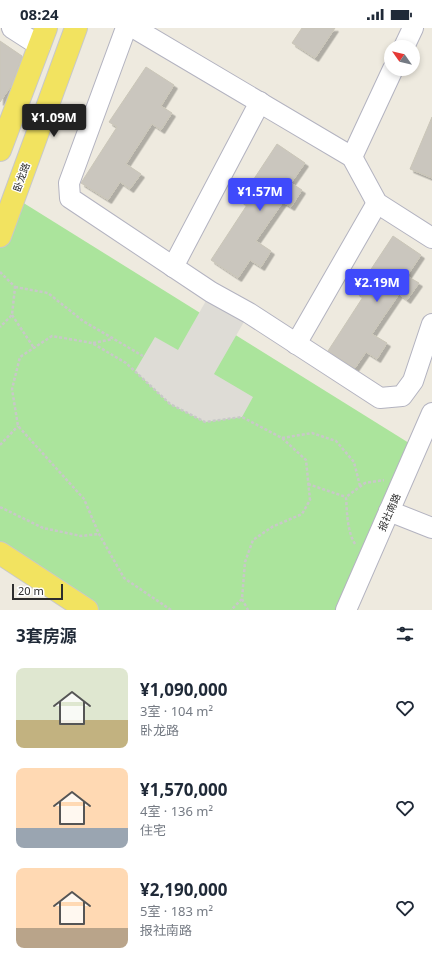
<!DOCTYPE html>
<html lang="zh">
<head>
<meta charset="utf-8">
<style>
  body { margin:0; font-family:"Noto Sans","Noto Sans SC",sans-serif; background:#f6f6f7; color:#1f2937; height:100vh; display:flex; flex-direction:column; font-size:15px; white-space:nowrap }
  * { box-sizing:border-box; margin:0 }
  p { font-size:13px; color:#747a83 }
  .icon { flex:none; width:22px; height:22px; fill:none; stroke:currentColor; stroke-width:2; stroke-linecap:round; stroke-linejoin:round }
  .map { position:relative; height:582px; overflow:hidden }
  .side { display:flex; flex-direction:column; background:#fff; flex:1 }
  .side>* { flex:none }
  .needle { width:26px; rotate:304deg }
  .fabs { position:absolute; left:384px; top:12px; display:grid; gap:8px }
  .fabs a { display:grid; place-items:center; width:36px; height:36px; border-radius:50%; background:#fff; box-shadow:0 2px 6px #0003; font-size:20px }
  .scale { position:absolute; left:12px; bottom:10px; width:51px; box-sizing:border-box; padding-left:4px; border:2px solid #2d2d2d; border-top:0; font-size:11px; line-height:14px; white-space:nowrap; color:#2d2d2d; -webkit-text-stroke:3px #fff; paint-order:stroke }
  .price { position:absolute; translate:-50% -34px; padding:0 9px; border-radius:4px; background:#3f4afb; color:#fff; font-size:13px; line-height:26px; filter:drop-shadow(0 1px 2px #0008) }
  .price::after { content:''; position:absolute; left:50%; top:24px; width:12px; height:9px; margin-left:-6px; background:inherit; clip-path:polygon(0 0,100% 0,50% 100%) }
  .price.current { background:#222; color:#fff }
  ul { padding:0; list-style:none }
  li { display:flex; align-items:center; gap:12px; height:100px; padding:0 16px }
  li span { display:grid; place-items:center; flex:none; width:112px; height:80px; border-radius:8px; color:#555 }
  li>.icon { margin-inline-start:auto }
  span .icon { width:48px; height:48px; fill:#fffc; stroke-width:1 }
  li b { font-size:17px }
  h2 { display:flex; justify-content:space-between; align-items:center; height:48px; padding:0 16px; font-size:17px }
  .status { display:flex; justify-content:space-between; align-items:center; height:28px; padding:0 20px; background:#fff; direction:ltr }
  .status svg { height:11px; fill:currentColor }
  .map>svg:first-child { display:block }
</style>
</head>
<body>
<div class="status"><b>08:24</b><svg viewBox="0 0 49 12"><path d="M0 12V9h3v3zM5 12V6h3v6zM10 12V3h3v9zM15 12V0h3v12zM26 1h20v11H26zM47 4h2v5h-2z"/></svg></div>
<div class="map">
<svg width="432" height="582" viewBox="0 0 432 582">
  <defs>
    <filter id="shadow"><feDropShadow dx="3.5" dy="3.5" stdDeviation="0" flood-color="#0004"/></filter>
  </defs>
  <rect width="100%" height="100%" fill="#eeeadf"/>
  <!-- green -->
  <path fill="#abe49c" d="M14,169L417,420L346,582H87L0,525V208Z"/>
  <!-- plaza -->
  <path fill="#dedcd6" d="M211,264L249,285L214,346L253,369L242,389L205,394L170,376L135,343L155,309L178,322Z"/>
  <!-- building -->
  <g fill="#cac6be" stroke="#cac6b8" filter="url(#shadow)">
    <path d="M302,0H335L315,30L292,15Z"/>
    <path d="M0,13L22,28L11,58L0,74Z"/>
    <path d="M146,39L174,57L161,78L172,85L161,102L152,96L126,136L141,146L130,161L120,154L108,172L81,155L117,99L109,94Z"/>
    <path d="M432,89V150L410,141Z"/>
    <path d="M277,116L305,135L291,155L302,162L291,179L283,174L256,213L271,223L261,239L250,232L238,250L211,232L247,177L240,172Z"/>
    <path d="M393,208L421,227L407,248L419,255L407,272L399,266L372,306L387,315L377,331L366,324L355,340L328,323L363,269L356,264Z"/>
  </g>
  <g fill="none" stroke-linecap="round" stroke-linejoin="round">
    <!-- minor casing -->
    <g stroke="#b3b3c0" stroke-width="22">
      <g id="minor">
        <path d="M12,0L40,18"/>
        <path d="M126,0L69,155L70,170L211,264L249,285L380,370L402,368L413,353L432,296"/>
        <path d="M134,0L352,129L377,175L432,210"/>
        <path d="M404,19L413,0"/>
        <path d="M352,129L393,41"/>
        <path d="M173,239L260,74"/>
        <path d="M296,316L377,175"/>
        <path d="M389,483L432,500"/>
        <path d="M346,582L432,385"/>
      </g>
    </g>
    <!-- major casing -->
    <g stroke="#c8c8c8" stroke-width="24">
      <g id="major">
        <path d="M0,122L46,0"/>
        <path d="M0,208L76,0"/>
        <path d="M0,525L87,582"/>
      </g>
    </g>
    <!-- path -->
    <g stroke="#c8c8c8" stroke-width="2.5" stroke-dasharray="3 2" stroke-linecap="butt">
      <path d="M0,244L15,259L12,287L0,299"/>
      <path d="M15,259L48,265L83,293L143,328"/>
      <path d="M12,287L34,320"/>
      <path d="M93,315L113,311"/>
      <path d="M282,410L312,405L336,413L354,434L360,458"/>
      <path d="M0,417L18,398"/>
      <path d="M308,456L346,469"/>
      <path d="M0,479L43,500L81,508L99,506"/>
      <path d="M355,516C347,503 347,484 346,469L365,455L384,452"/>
      <path d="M242,571L248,582"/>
      <path d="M171,582L124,550L99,506L84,471L18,398L12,361L20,329L52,308L92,315L126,335L170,376L205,394L242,389L282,410L306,432L310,472L302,486L272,499L253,512L245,534L242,571L231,582"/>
    </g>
    <!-- minor -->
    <use href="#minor" stroke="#fff" stroke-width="20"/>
    <!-- major -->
    <use href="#major" stroke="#f2e360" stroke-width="22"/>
  </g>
  <g text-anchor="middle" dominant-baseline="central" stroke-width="3" stroke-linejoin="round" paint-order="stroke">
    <!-- street labels -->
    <g font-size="10" fill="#2d2d2d" stroke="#fff">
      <text transform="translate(21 149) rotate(-70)">卧龙路</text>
      <text transform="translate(389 484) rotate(-66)">报社南路</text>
    </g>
  </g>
</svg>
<div class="fabs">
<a><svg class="needle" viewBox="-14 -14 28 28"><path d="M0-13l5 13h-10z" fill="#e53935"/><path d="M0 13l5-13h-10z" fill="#747a83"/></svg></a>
</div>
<div class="scale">20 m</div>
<b class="price current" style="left:54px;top:110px">¥1.09M</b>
<b class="price" style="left:260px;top:184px">¥1.57M</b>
<b class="price" style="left:377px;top:275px">¥2.19M</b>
</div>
<section class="side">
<h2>3套房源<svg class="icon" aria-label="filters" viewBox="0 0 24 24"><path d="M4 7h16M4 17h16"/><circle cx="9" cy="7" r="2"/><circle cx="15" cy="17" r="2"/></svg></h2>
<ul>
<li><span style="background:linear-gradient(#dfe7d0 65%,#c2b280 0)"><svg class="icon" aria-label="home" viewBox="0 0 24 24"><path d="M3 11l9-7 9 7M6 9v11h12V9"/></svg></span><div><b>¥1,090,000</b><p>3室 · 104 m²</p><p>卧龙路</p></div><svg class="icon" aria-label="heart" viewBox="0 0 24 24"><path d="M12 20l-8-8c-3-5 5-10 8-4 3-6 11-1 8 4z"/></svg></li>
<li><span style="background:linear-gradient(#ffd9b3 75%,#9aa5b1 0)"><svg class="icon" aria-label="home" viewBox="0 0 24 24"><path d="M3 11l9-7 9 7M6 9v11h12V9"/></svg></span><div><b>¥1,570,000</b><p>4室 · 136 m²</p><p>住宅</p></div><svg class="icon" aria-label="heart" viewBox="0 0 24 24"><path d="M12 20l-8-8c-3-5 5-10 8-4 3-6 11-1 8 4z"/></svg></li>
<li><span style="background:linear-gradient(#ffd9b3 75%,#b9a48a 0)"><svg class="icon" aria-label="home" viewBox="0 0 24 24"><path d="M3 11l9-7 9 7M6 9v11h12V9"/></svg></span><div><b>¥2,190,000</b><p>5室 · 183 m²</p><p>报社南路</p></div><svg class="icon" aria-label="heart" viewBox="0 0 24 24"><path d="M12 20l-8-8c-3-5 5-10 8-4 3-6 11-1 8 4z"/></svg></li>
</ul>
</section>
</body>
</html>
